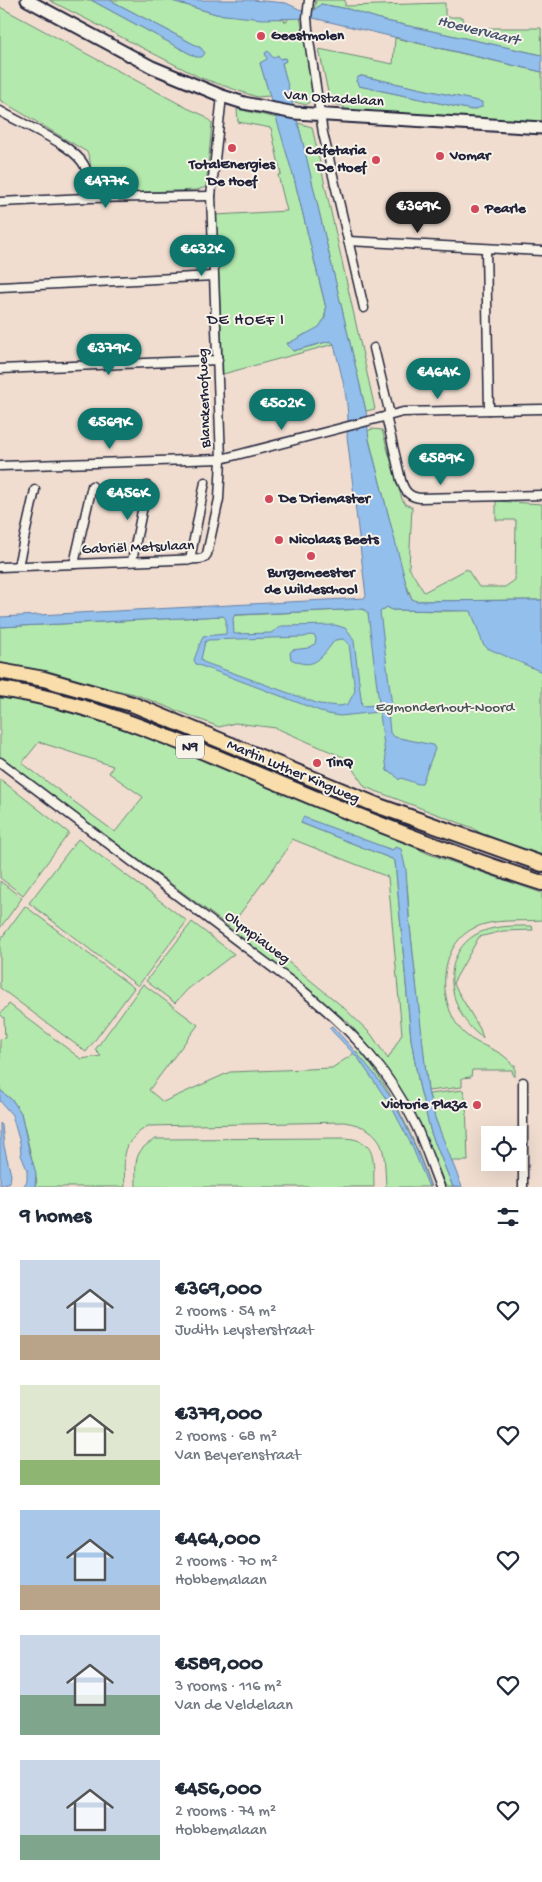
<!DOCTYPE html>
<html lang="en">
<head>
<meta charset="utf-8">
<style>
  body { margin:0; font-family:"Gochi Hand",sans-serif; background:#f2f2f3; color:#1f2937; height:100vh; display:flex; flex-direction:column; font-size:19px; white-space:nowrap }
  * { box-sizing:border-box; margin:0 }
  p { font-size:16px; color:#747a83 }
  .icon { flex:none; width:28px; height:28px; fill:none; stroke:currentColor; stroke-width:2; stroke-linecap:round; stroke-linejoin:round }
  .map { position:relative; height:1187px; overflow:hidden }
  .side { display:flex; flex-direction:column; background:#fff; flex:1 }
  .side>* { flex:none }
  .fabs { position:absolute; left:481px; top:1126px; display:grid; gap:10px }
  .fabs a { display:grid; place-items:center; width:45px; height:45px; border-radius:0px; background:#fff; box-shadow:0 5px 20px #0002; font-size:25px }
  .price { position:absolute; translate:-50% -42px; padding:0 11px; border-radius:18px; background:#0f766e; color:#fff; font-size:16px; line-height:32px; filter:drop-shadow(0 1px 2px #0008) }
  .price::after { content:''; position:absolute; left:50%; top:30px; width:15px; height:11px; margin-left:-8px; background:inherit; clip-path:polygon(0 0,100% 0,50% 100%) }
  .price.selected { background:#222; color:#fff }
  ul { padding:0; list-style:none }
  li { display:flex; align-items:center; gap:15px; height:125px; padding:0 20px }
  li span { display:grid; place-items:center; flex:none; width:140px; height:100px; border-radius:0px; color:#555 }
  li>.icon { margin-inline-start:auto }
  span .icon { width:60px; height:60px; fill:#fffc; stroke-width:1 }
  li b { font-size:21px }
  h2 { display:flex; justify-content:space-between; align-items:center; height:60px; padding:0 20px; font-size:21px }
  .map>svg:first-child { display:block }
</style>
</head>
<body>
<div class="map">
<svg width="542" height="1187" viewBox="0 0 542 1187">
  <rect width="100%" height="100%" fill="#f0ddd0"/>
  <filter id="ink" filterUnits="userSpaceOnUse"><feTurbulence type="fractalNoise" baseFrequency=".02" numOctaves="2"/><feDisplacementMap in="SourceGraphic" scale="10" xChannelSelector="R" yChannelSelector="G"/><feConvolveMatrix kernelMatrix="1 2 1 2 8 2 1 2 1" color-interpolation-filters="sRGB"/></filter>
  <g filter="url(#ink)">
    <!-- green -->
    <g fill="#b3e9ac" stroke="#6a8674" fill-rule="evenodd">
      <path d="M49,0H91L196,57L201,48L110,0H169L216,14L284,19L285,22H287V19L300,17L314,90C313,97 312,101 306,105L291,101L282,63L286,61L284,58C275,61 273,56 260,63L270,96L257,97L201,78Z"/>
      <path d="M316,0H345V6L445,3V17H463L464,28H541L542,55L386,21L348,9L321,4L314,11Z"/>
      <path d="M0,7L187,108L203,115L212,123L206,187L197,190L95,194C88,180 94,165 87,152L0,100Z"/>
      <path d="M395,38L542,72V124L381,114L344,110V106L333,104L330,102L319,49L393,64ZM360,76H362L481,102L472,110L359,86L356,81Z"/>
      <path d="M237,109L277,118L295,182L326,308C325,319 321,330 309,333C305,335 305,333 302,336C296,339 294,342 287,343L293,351L330,341L334,344L223,374L216,215L287,211L278,175L281,174L271,128L238,122Z"/>
      <path d="M298,123L312,127L375,409L366,411Z"/>
      <path d="M372,429L382,430L402,499L405,504L412,507L409,568L424,592L467,569L479,587H505L515,580L516,520H496V501L542,504V600L416,601L412,599L404,578L367,431Z"/>
      <path d="M387,607L392,610L448,611L542,608V858C518,850 493,843 473,828L365,787L345,758L276,728L235,723L219,727L134,694L0,664V627L363,609C372,615 379,613 387,607Z"/>
      <path d="M0,694L44,703L89,715L146,734L372,828L429,854L542,893V920C520,922 494,918 474,928C436,947 437,1007 465,1034C478,1047 504,1049 512,1065H515V1076H513L512,1070H472L471,1077L462,1078V1087L428,1091C421,1036 416,981 410,926C407,900 410,870 396,847L392,850L349,835L301,823L392,859L395,861L411,1039L419,1085L431,1133L453,1187H446L420,1123L404,1095L374,1052L347,1021L220,920L0,757ZM39,742L113,766L109,773L143,797L115,832L22,763ZM292,839L388,877L402,1034L388,1059L371,1034L343,1007L236,919L284,854Z"/>
      <path d="M0,779L69,833L23,895L0,878Z"/>
      <path d="M78,839L187,921L138,986L29,903Z"/>
      <path d="M0,881L22,898L0,928Z"/>
      <path d="M25,906L134,988L86,1052L0,988V940Z"/>
      <path d="M192,922L234,954L188,989L175,1003L146,981Z"/>
      <path d="M532,926L533,930L503,931L479,937L453,983L480,1029L483,1038C450,1017 437,958 475,935C492,925 513,926 532,926Z"/>
      <path d="M143,984L198,1025L149,1090L163,1102L230,1072L332,1068L359,1050C392,1089 415,1139 431,1187H386C384,1150 387,1129 344,1122L148,1126C120,1143 124,1158 125,1187H35L37,1181L21,1113L13,1101L0,1090V1039L5,1038L4,1018L0,1014L9,1004L81,1059L101,1056L95,1050Z"/>
      <path d="M463,1090L466,1101L468,1161H451L435,1118L429,1094Z"/>
      <path d="M345,1138C378,1140 373,1161 374,1187H136C136,1163 132,1151 156,1139Z"/>
    </g>
    <!-- water -->
    <g fill="#93bfec" stroke="#6680a5" fill-rule="evenodd">
      <path d="M91,0H110L201,48L205,53L202,57H196Z"/>
      <path d="M169,0H253L286,3L301,10L313,11L321,4L348,9L386,21L542,55V72L313,18L262,19L216,14Z"/>
      <path d="M268,51L273,58L278,55L280,59L285,58L286,61L282,63L303,143L366,411L369,440L409,595L412,599L416,601L542,600V672L487,648L483,644L471,611L392,610L387,607L380,612L392,706L388,710L390,733L395,737L433,745L435,749L422,783L418,784L401,778L399,780L394,774L387,771L380,714L378,712L340,716L328,714L196,664L194,660L203,636L226,634V619L223,616L0,627V617L365,598L366,596L347,436C351,404 341,375 334,344L330,341L293,351L287,344L319,327L325,318L326,308L295,182L260,63L267,59L265,53ZM363,609L368,613L379,703L377,705L362,706L354,641L349,632L345,628L335,625L282,626L271,633L234,634L233,618L235,615ZM310,635L315,636L316,639L315,644L308,648L292,650L290,653L291,659C315,672 322,656 335,640L343,639L349,644L355,691L348,704L340,706L319,704L203,662L201,659L205,642L208,640L304,637Z"/>
      <path d="M362,76L482,102V107L472,110L359,86L356,81L358,77Z"/>
      <path d="M303,817L392,850L396,847L401,849L406,870L409,917L428,1091L435,1118L462,1187H453L431,1133L419,1085L411,1039L395,861L392,859L301,823Z"/>
      <path d="M332,1026C355,1051 380,1077 396,1107C410,1132 420,1158 430,1185L429,1187L411,1144L391,1106L358,1058L329,1028Z"/>
      <path d="M0,1090L13,1101L21,1113L29,1150L36,1173L35,1187H23L27,1181V1170L21,1155L20,1143L12,1115L0,1101Z"/>
      <path d="M0,1123L2,1125L4,1146L11,1175L10,1182L0,1185Z"/>
    </g>
    <g fill="none" stroke-linecap="round" stroke-linejoin="round">
      <!-- street casing -->
      <g stroke="#22223b" stroke-width="11">
        <g id="street">
          <path d="M309,0L307,18L309,40L323,133L364,308"/>
          <path d="M0,111C21,124 76,145 85,167C88,175 87,189 87,198"/>
          <path d="M0,202L87,198L211,196"/>
          <path d="M348,241L542,251"/>
          <path d="M486,249L489,410"/>
          <path d="M0,287L213,276"/>
          <path d="M374,348L390,415"/>
          <path d="M0,369L218,360"/>
          <path d="M386,416L401,480C404,491 409,497 420,498L542,495"/>
          <path d="M0,466L221,459L403,412L542,409"/>
          <path d="M190,560L205,482"/>
          <path d="M132,561L147,486"/>
          <path d="M74,564L92,486"/>
          <path d="M18,566L35,490"/>
          <path d="M0,567L199,559L204,558L207,554L219,499L221,459L211,196L222,96"/>
          <path d="M0,762L301,989C349,1028 389,1069 416,1126C425,1146 432,1167 440,1187"/>
          <path d="M523,1187V1082"/>
        </g>
      </g>
      <!-- secondary casing -->
      <g stroke="#22223b" stroke-width="15">
        <path id="secondary" d="M27,0L152,67L222,96L244,103L295,113L542,128"/>
      </g>
      <!-- highway casing -->
      <g stroke="#22223b" stroke-width="18">
        <g id="highway">
          <path d="M0,671L44,679L132,704L379,806L542,864"/>
          <path d="M0,689C97,703 186,745 276,782C364,819 451,854 542,883"/>
        </g>
      </g>
      <!-- street -->
      <use href="#street" stroke="#f7f3e8" stroke-width="8"/>
      <!-- secondary -->
      <use href="#secondary" stroke="#f7f3e8" stroke-width="11"/>
      <!-- highway -->
      <use href="#highway" stroke="#f9deab" stroke-width="14"/>
    </g>
  </g>
  <!-- markers -->
  <g fill="#d1495b" stroke="#f7f3e8" stroke-width="2">
    <circle cx="261" cy="36" r="5"/>
    <circle cx="232" cy="148" r="5"/>
    <circle cx="440" cy="156" r="5"/>
    <circle cx="376" cy="160" r="5"/>
    <circle cx="475" cy="209" r="5"/>
    <circle cx="269" cy="499" r="5"/>
    <circle cx="279" cy="540" r="5"/>
    <circle cx="311" cy="556" r="5"/>
    <circle cx="317" cy="763" r="5"/>
    <circle cx="477" cy="1105" r="5"/>
  </g>
  <g text-anchor="middle" dominant-baseline="central" stroke-width="4" stroke-linejoin="round" paint-order="stroke">
    <!-- shield labels -->
    <rect fill="#f7f3e8" stroke="#62616f" stroke-width="1" x="176" y="735.5" width="28" height="23" rx="4"/>
    <g font-size="14" font-weight="bold" fill="#22223b">
      <text x="190" y="747">N9</text>
    </g>
    <!-- poi labels -->
    <g font-size="15" font-weight="bold" fill="#22223b" stroke="#f7f3e8" text-anchor="start">
      <text x="271" y="36">Geestmolen</text>
      <text x="366" y="151" text-anchor="end">Cafetaria<tspan x="366" dy="17">De Hoef</tspan></text>
      <text x="450" y="156">Vomar</text>
      <text x="232" y="165" text-anchor="middle">TotalEnergies<tspan x="232" dy="17">De Hoef</tspan></text>
      <text x="485" y="209">Pearle</text>
      <text x="279" y="499">De Driemaster</text>
      <text x="289" y="540">Nicolaas Beets</text>
      <text x="311" y="573" text-anchor="middle">Burgemeester<tspan x="311" dy="17">de Wildeschool</tspan></text>
      <text x="327" y="763">TinQ</text>
      <text x="467" y="1105" text-anchor="end">Victorie Plaza</text>
    </g>
    <!-- street labels -->
    <g font-size="15" fill="#22223b" stroke="#f7f3e8">
      <text transform="translate(334 99) rotate(4)">Van Ostadelaan</text>
      <text transform="translate(205 398) rotate(-92)">Blanckerhofweg</text>
      <text transform="translate(138 548) rotate(-2)">Gabriël Metsulaan</text>
      <text transform="translate(293 772) rotate(23)">Martin Luther Kingweg</text>
      <text transform="translate(257 938) rotate(37)">Olympiaweg</text>
    </g>
    <!-- park labels -->
    <g font-size="15" fill="#465457" stroke="#f7f3e8">
      <text x="445" y="708">Egmonderhout-Noord</text>
    </g>
    <!-- water labels -->
    <g font-size="16" font-style="italic" fill="#445170" stroke="#f7f3e8">
      <text transform="translate(478 32) rotate(14)">Hoevervaart</text>
    </g>
    <!-- neighbourhood labels -->
    <g font-size="16" letter-spacing="1" fill="#22223b" stroke="#f7f3e8">
      <text x="246" y="321">DE HOEF I</text>
    </g>
  </g>
</svg>
<div class="fabs">
<a><svg class="icon" aria-label="locate" viewBox="0 0 24 24"><circle cx="12" cy="12" r="6"/><path d="M12 2v4M12 18v4M2 12h4M18 12h4"/></svg></a>
</div>
<b class="price" style="left:106px;top:209px">€477K</b>
<b class="price selected" style="left:418px;top:234px">€369K</b>
<b class="price" style="left:202px;top:277px">€632K</b>
<b class="price" style="left:109px;top:376px">€379K</b>
<b class="price" style="left:438px;top:400px">€464K</b>
<b class="price" style="left:282px;top:431px">€502K</b>
<b class="price" style="left:110px;top:450px">€569K</b>
<b class="price" style="left:441px;top:486px">€589K</b>
<b class="price" style="left:128px;top:521px">€456K</b>
</div>
<section class="side">
<h2>9 homes<svg class="icon" aria-label="filters" viewBox="0 0 24 24"><path d="M4 7h16M4 17h16"/><circle cx="9" cy="7" r="2"/><circle cx="15" cy="17" r="2"/></svg></h2>
<ul>
<li><span style="background:linear-gradient(#c9d6e8 75%,#b9a48a 0)"><svg class="icon" aria-label="home" viewBox="0 0 24 24"><path d="M3 11l9-7 9 7M6 9v11h12V9"/></svg></span><div><b>€369,000</b><p>2 rooms · 54 m²</p><p>Judith Leysterstraat</p></div><svg class="icon" aria-label="heart" viewBox="0 0 24 24"><path d="M12 20l-8-8c-3-5 5-10 8-4 3-6 11-1 8 4z"/></svg></li>
<li><span style="background:linear-gradient(#dfe7d0 75%,#8fb573 0)"><svg class="icon" aria-label="home" viewBox="0 0 24 24"><path d="M3 11l9-7 9 7M6 9v11h12V9"/></svg></span><div><b>€379,000</b><p>2 rooms · 68 m²</p><p>Van Beyerenstraat</p></div><svg class="icon" aria-label="heart" viewBox="0 0 24 24"><path d="M12 20l-8-8c-3-5 5-10 8-4 3-6 11-1 8 4z"/></svg></li>
<li><span style="background:linear-gradient(#a9c7e8 75%,#b9a48a 0)"><svg class="icon" aria-label="home" viewBox="0 0 24 24"><path d="M3 11l9-7 9 7M6 9v11h12V9"/></svg></span><div><b>€464,000</b><p>2 rooms · 70 m²</p><p>Hobbemalaan</p></div><svg class="icon" aria-label="heart" viewBox="0 0 24 24"><path d="M12 20l-8-8c-3-5 5-10 8-4 3-6 11-1 8 4z"/></svg></li>
<li><span style="background:linear-gradient(#c9d6e8 60%,#7fa58c 0)"><svg class="icon" aria-label="home" viewBox="0 0 24 24"><path d="M3 11l9-7 9 7M6 9v11h12V9"/></svg></span><div><b>€589,000</b><p>3 rooms · 116 m²</p><p>Van de Veldelaan</p></div><svg class="icon" aria-label="heart" viewBox="0 0 24 24"><path d="M12 20l-8-8c-3-5 5-10 8-4 3-6 11-1 8 4z"/></svg></li>
<li><span style="background:linear-gradient(#c9d6e8 75%,#7fa58c 0)"><svg class="icon" aria-label="home" viewBox="0 0 24 24"><path d="M3 11l9-7 9 7M6 9v11h12V9"/></svg></span><div><b>€456,000</b><p>2 rooms · 74 m²</p><p>Hobbemalaan</p></div><svg class="icon" aria-label="heart" viewBox="0 0 24 24"><path d="M12 20l-8-8c-3-5 5-10 8-4 3-6 11-1 8 4z"/></svg></li>
</ul>
</section>
</body>
</html>
